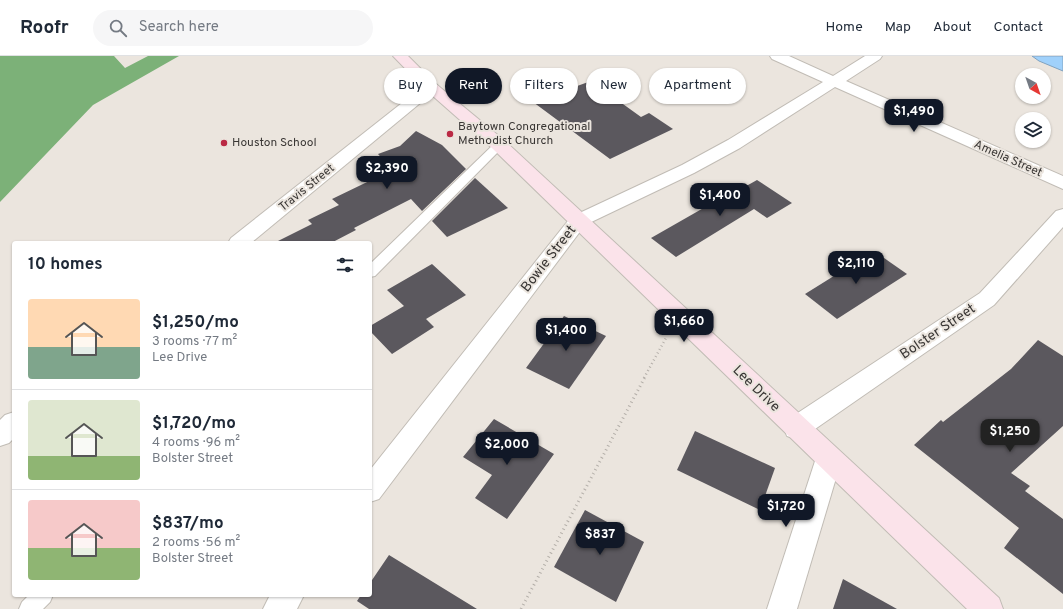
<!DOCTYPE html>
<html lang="en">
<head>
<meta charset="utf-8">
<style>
  body { margin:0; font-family:Overpass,sans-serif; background:#f6f6f7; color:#1f2937; height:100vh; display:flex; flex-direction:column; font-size:15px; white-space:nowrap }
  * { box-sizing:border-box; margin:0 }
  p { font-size:13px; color:#747a83 }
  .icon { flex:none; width:22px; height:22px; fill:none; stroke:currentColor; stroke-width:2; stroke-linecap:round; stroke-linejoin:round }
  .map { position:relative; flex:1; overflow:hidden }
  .details { position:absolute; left:12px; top:185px; width:360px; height:356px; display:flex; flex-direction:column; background:#fff; border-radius:4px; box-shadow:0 1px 3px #0004 }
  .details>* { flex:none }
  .top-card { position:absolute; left:384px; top:12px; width:380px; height:36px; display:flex; gap:8px }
  .needle { width:26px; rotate:140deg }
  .fabs { position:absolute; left:1015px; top:12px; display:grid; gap:8px }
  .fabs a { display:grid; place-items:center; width:36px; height:36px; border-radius:50%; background:#fff; box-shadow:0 1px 3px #0004; font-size:20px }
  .price { position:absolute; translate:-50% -34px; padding:0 9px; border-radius:8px; background:#111827; color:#fff; font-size:13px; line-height:26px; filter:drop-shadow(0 1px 2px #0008) }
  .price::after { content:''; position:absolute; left:50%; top:24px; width:12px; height:9px; margin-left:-6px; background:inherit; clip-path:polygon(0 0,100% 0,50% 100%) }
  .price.on { background:#222; color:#fff }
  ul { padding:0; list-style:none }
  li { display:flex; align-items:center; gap:12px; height:100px; padding:0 16px }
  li+li { border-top:1px solid #e0e1e3 }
  li span { display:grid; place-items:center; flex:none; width:112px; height:80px; border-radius:4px; color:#555 }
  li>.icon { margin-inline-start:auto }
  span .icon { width:48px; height:48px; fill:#fffc; stroke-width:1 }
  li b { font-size:17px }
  h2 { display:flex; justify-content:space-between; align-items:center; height:48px; padding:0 16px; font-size:17px }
  .tag { padding:0 14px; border-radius:18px; background:#fff; box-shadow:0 1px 3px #0004; font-size:14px; line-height:36px }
  .tag.on { background:#111827; color:#fff }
  header { display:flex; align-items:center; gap:24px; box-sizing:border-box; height:56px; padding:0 20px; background:#fff; border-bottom:1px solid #e0e1e3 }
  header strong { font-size:19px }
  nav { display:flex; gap:22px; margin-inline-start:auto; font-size:14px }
  .search { width:280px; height:36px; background:#f6f6f7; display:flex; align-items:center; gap:10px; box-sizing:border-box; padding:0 14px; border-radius:22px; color:#747a83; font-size:15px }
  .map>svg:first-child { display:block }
</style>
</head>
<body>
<header>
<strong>Roofr</strong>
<div class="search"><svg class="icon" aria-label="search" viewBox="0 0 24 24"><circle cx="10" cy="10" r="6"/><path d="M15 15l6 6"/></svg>Search here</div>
<nav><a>Home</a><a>Map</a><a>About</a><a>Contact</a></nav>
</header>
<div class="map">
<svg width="1063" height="553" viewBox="0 0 1063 553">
  <rect width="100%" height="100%" fill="#ebe5de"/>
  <!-- forest -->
  <path fill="#7cb178" d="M0,0H114L125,12L148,0H179L93,49L0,146Z"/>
  <!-- water -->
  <path fill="#a0d1fb" stroke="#81a2bf" d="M1032,0H1063V15L1039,5Z"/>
  <!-- building -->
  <g fill="#5b585e">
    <path d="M591,25L641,61L649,57L673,73L610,103L533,46Z"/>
    <path d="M416,75L442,89L466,113L422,155L411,143L354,172L356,174L331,187H274L312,168L308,164L339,149L332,143L392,114L378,98L400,90Z"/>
    <path d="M475,122L508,152L447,181L432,165Z"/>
    <path d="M757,124L792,147L767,162L754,153L676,201L651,182L714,146L716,147Z"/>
    <path d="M874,195L907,218L837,263L805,238Z"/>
    <path d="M432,208L466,239L426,263L434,271L392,298L370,275V270L404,250L387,234Z"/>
    <path d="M564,260L606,280L569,333L526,312Z"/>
    <path d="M1038,284L1063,300V370L1011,417L1030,430L1025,435L1063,463V538L1004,492L1019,472L914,389L941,364L943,366L1011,313Z"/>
    <path d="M494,363L554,398L507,463L475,442L492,419L463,401Z"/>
    <path d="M695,375L775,412L760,454L677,414Z"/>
    <path d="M585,454L644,486L616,546L554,511Z"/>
    <path d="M389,499L477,553H369L357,545L361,539H370V527Z"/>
    <path d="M843,523L897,553H833Z"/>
  </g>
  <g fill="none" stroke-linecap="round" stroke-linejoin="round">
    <!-- lane casing -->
    <g stroke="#c1bcb5" stroke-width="2">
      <g id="lane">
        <path d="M499,86L503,87L505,89L503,91L375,220L370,221V208L495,87Z"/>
        <path d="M29,539H53L50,546L43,553H19L22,546Z"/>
      </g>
    </g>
    <!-- street casing -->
    <g stroke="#c1bcb5" stroke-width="2">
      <g id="street">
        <path d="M770,0H789L833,20L865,0H882L880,3L846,25L1063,120V133L835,31L740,92L694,117L585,169L379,443L370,446V414L571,161L682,109L728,84L823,26L772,3Z"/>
        <path d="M431,26L436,28L439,31L436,34L251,187H228L231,182L426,28Z"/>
        <path d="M1063,153V171L994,249L805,380L796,383L787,380L784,372L787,364L980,237L1056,155Z"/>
        <path d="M14,356V382L9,387L0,390V364L5,359Z"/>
        <path d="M829,390L838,394L842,402L797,553H767L816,402L820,394Z"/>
        <path d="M270,539H304L297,553H263Z"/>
      </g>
    </g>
    <!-- secondary casing -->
    <g stroke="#c1bcb5" stroke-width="2">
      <path id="secondary" d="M393,0H408L436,28L505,85L999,542L1003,553H967L493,93L426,34Z"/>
    </g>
    <!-- path-far1 -->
    <path stroke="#b3aea8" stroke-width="2.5" stroke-dasharray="1 3" stroke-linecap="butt" d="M644,322L666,282"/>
    <!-- path -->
    <path stroke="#b3aea8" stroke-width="3" stroke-dasharray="1 3.5" stroke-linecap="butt" d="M521,553L645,321"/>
    <!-- lane -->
    <use href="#lane" fill="#fff" fill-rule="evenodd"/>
    <!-- street -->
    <use href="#street" fill="#fff" fill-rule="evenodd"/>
    <!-- secondary -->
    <use href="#secondary" fill="#fbe3ea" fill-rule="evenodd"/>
  </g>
  <!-- markers -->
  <g fill="#ba2944" stroke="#ebe5de" stroke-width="1.5">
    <circle cx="450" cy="78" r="4"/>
    <circle cx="224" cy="87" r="4"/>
  </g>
  <g text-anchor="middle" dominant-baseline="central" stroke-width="4" stroke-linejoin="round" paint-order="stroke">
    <!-- far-poi labels -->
    <g font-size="12" fill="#393634" stroke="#ebe5de" text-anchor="start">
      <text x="458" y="71">Baytown Congregational<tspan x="458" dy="14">Methodist Church</tspan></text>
      <text x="232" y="87">Houston School</text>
    </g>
    <!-- far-street labels -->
    <g font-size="12" fill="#393634" stroke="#ebe5de">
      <text transform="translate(1008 103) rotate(24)">Amelia Street</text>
      <text transform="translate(307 132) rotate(-39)">Travis Street</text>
    </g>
    <!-- street labels -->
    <g font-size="14" fill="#393634" stroke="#ebe5de">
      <text transform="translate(549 203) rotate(-52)">Bowie Street</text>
      <text transform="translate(938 276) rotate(-34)">Bolster Street</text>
      <text transform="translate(756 333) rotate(44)">Lee Drive</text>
    </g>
  </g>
</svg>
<div class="fabs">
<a><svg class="needle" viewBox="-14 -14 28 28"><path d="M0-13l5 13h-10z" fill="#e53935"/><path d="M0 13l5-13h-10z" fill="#747a83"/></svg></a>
<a><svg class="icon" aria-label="layers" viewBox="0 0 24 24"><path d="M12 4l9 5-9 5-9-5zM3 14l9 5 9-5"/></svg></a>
</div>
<b class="price" style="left:914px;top:77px">$1,490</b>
<b class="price" style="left:387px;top:134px">$2,390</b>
<b class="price" style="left:720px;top:161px">$1,400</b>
<b class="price" style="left:856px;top:229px">$2,110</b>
<b class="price" style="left:684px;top:287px">$1,660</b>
<b class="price" style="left:566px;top:296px">$1,400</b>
<b class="price on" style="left:1010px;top:397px">$1,250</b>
<b class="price" style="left:507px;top:410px">$2,000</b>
<b class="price" style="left:786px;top:472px">$1,720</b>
<b class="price" style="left:600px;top:500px">$837</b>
<div class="top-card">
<a class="tag">Buy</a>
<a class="tag on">Rent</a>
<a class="tag">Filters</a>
<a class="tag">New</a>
<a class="tag">Apartment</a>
</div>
<section class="details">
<h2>10 homes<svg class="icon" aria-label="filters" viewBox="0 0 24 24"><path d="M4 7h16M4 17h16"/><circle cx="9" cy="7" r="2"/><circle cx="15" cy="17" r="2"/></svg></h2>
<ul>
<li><span style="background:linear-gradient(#ffd9b3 60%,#7fa58c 0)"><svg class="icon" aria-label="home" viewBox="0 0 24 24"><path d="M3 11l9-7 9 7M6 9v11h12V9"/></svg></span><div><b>$1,250/mo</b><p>3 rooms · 77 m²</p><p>Lee Drive</p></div></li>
<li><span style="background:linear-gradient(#dfe7d0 70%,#8fb573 0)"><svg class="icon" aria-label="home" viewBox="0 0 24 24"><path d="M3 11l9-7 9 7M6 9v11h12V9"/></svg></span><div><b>$1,720/mo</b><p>4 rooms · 96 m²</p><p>Bolster Street</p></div></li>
<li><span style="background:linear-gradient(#f6c9c9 60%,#8fb573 0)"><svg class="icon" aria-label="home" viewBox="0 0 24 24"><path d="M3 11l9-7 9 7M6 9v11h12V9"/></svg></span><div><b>$837/mo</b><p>2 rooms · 56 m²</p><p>Bolster Street</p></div></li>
</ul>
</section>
</div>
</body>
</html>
